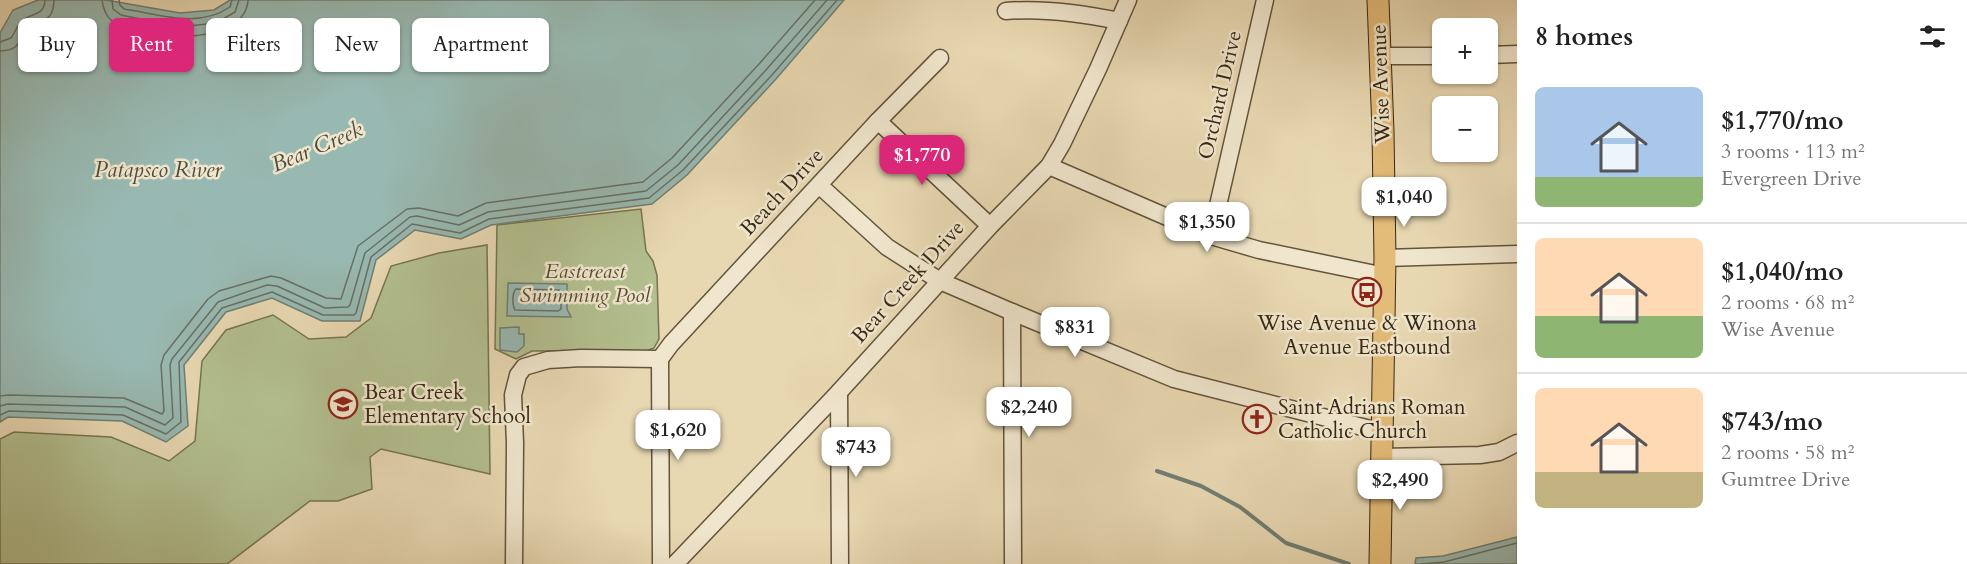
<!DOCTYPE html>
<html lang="en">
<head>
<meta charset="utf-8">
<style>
  body { margin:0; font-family:Cardo,serif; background:#f2f2f2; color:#222; height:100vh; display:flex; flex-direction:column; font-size:22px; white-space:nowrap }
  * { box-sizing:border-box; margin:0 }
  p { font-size:20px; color:#767676 }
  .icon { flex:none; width:33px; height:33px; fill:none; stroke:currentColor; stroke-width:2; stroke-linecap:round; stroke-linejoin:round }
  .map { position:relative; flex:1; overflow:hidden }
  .panel { display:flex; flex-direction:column; background:#fff; width:450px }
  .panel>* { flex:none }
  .top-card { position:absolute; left:18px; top:18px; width:570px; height:54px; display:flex; gap:12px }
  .buttons { position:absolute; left:1432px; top:18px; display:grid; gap:12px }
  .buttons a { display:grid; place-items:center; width:66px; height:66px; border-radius:9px; background:#fff; box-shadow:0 2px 4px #0004; font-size:30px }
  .price { position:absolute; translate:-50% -51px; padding:0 14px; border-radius:12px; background:#fff; color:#222; font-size:20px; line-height:39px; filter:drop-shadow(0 2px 3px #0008) }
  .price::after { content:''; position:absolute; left:50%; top:36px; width:18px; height:14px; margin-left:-9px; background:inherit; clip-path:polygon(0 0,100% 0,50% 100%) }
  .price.selected { background:#db2777; color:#fff }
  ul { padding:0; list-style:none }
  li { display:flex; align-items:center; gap:18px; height:150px; padding:0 18px }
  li+li { border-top:2px solid #e0e0e0 }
  li span { display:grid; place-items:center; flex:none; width:168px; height:120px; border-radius:9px; color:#555 }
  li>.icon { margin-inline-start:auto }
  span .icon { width:72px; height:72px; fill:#fffc; stroke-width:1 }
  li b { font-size:26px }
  h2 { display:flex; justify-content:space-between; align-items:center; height:72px; padding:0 18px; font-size:26px }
  .tag { padding:0 21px; border-radius:9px; background:#fff; box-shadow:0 2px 4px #0004; font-size:21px; line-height:54px }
  .tag.selected { background:#db2777; color:#fff }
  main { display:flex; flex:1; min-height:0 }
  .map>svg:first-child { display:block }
</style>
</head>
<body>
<main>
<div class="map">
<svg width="1517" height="564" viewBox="0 0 1517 564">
  <rect width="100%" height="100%" fill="#e8d8b2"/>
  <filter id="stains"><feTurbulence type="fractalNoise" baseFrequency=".00333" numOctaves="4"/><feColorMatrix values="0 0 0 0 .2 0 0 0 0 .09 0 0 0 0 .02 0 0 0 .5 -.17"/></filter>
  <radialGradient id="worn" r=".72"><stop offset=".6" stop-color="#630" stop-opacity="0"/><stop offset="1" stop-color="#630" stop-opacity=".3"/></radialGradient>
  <!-- green -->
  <g fill="#b3bf8f" stroke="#757452" stroke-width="1.5">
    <path d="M641,209L646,251L653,261L657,275L659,339L654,348L646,351H532L516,359L495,349L497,225Z"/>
    <path d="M487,245L490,474L381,449L370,457L372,489L338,501H310L227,564H0V439L14,432L111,437L169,461L195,441L202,361L226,330L273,315L309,339L346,337L371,318L391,266L439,253Z"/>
  </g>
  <!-- water -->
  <g fill="#98b9b2" stroke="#717f73" stroke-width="1.5">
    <path d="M38,0H106L180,13L214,10L230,0H844L776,79L687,175L652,204L491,225L461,239L415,230L376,260L360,321H322L272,298L226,312L184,365L188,426L166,442L122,421L8,417L0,422V33L13,10Z"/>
    <path d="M508,283L567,284V309L571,317L507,316Z"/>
    <path d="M519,327V334H524V346L517,352L500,350V328Z"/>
    <path d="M1517,537V564H1415L1416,558L1443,556Z"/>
  </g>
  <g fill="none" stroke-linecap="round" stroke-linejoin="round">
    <!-- shore -->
    <g stroke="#687063" stroke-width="1.5">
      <path d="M102,0C103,8 105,15 112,21C121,27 133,26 144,28C154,31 165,34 176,35C200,39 247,30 248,0"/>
      <path d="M112,0L113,9L121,15L179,27L216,23L235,12L239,0"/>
      <path d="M119,0L120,5L124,9C159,14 198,29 230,7L232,0"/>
      <path d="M0,42L11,38C15,33 17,25 22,21C31,12 44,17 45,0"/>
      <path d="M0,51C24,50 17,37 30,28C43,18 53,23 54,0"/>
      <path d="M516,289L559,290L561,293V309L558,311L515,310C512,305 512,293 516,289Z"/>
      <path d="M0,396L9,395L124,398L162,414L164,411L161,365L164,355L208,299L219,291L271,276L281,278L326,298L341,299L358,246L407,209L419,208L458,216L486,203L643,182L672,158L759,64L815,0"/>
      <path d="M0,406L8,404L125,407L165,425L173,418L170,365L172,359L218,302L267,285L277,286L325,308L348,307L350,305L365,253L410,217L417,216L459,225L488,212L646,191L678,165L766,70L827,0"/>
      <path d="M0,415L9,411L123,415L166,434L181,422L179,362L222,308L272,292L323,315H354L356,313L371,257L412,224L460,233L489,219L649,198L683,170L772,75L837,0"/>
      <path d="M1422,564L1444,562L1517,543"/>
    </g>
    <!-- stream -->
    <path stroke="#717f73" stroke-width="4" d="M1157,471L1201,486L1240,507L1286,543L1349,564"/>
    <!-- minor casing -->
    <g stroke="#63543c" stroke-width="19">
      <g id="minor">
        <path d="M1006,11C1045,8 1081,13 1119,21"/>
        <path d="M1488,55L1517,54"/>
        <path d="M1381,56H1443"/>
        <path d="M878,121L990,226"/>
        <path d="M1049,166L1211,236L1259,250L1385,276"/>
        <path d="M819,185L887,247L940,281L1012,312L1174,379L1382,432"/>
        <path d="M1211,236L1265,0"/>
        <path d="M1385,258L1517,254"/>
        <path d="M1012,312L1013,564"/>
        <path d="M660,359L671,344L878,121L940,58"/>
        <path d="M660,359L661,564"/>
        <path d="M839,392L840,564"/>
        <path d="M1381,457L1480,455L1499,452L1517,443"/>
        <path d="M514,564L515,443L513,395L518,375L524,367L548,360L581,358L660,359"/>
        <path d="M675,564L839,392L990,226L1049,166L1062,144L1098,69L1128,0"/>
      </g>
    </g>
    <!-- major casing -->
    <g stroke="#372814" stroke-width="23">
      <path id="major" d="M1378,0L1383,131L1385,258L1380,564"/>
    </g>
    <!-- minor -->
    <use href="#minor" stroke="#f0e6cd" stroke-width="16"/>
    <!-- major -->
    <use href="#major" stroke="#e4bc79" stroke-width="21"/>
  </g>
  <!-- icons -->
  <defs>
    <g id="bus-ring" transform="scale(1.5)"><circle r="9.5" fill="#f0e6cd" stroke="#8f2418" stroke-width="1.5"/><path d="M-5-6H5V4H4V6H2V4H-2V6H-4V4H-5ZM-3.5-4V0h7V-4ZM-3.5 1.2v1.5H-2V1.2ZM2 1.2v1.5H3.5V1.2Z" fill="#8f2418"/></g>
    <g id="school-ring" transform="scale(1.5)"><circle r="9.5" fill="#f0e6cd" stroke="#8f2418" stroke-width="1.5"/><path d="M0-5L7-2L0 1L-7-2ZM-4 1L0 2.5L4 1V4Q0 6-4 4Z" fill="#8f2418"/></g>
    <g id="church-ring" transform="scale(1.5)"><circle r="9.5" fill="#f0e6cd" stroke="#8f2418" stroke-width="1.5"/><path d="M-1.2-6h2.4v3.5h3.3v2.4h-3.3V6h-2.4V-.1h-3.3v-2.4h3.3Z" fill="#8f2418"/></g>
  </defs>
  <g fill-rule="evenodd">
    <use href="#bus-ring" x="1367" y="292"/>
    <use href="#school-ring" x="343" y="404"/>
    <use href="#church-ring" x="1257" y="419"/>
  </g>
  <g text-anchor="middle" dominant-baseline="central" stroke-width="5" stroke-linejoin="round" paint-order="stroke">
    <!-- street labels -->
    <g font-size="21" fill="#372814" stroke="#f0e6cd">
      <text transform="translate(1381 84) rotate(-92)">Wise Avenue</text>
      <text transform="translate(1220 95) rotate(-77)">Orchard Drive</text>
      <text transform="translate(782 192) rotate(-47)">Beach Drive</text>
      <text transform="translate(908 282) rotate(-48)">Bear Creek Drive</text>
    </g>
    <!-- park labels -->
    <g font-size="21" font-style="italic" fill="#564e33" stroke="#f0e6cd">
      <text x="585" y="271">Eastcreast<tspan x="585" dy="24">Swimming Pool</tspan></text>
    </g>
    <!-- poi labels -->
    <g font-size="21" fill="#372814" stroke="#f0e6cd" text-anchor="start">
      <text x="1367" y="323" text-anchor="middle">Wise Avenue &amp; Winona<tspan x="1367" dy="24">Avenue Eastbound</tspan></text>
      <text x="364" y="392">Bear Creek<tspan x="364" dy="24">Elementary School</tspan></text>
      <text x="1278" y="407">Saint Adrians Roman<tspan x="1278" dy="24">Catholic Church</tspan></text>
    </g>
    <!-- water labels -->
    <g font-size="22" font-style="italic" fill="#4f4c3c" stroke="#f0e6cd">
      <text transform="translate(317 147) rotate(-23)">Bear Creek</text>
      <text x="158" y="170">Patapsco River</text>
    </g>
  </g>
  <rect width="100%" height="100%" filter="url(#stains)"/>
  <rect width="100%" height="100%" fill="url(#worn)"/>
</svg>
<div class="buttons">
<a>+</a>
<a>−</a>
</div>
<b class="price selected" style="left:922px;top:186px">$1,770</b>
<b class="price" style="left:1404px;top:228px">$1,040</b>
<b class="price" style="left:1207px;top:253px">$1,350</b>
<b class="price" style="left:1075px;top:358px">$831</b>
<b class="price" style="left:1029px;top:438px">$2,240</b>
<b class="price" style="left:678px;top:461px">$1,620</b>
<b class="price" style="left:856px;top:478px">$743</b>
<b class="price" style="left:1400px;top:511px">$2,490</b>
<div class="top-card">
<a class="tag">Buy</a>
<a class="tag selected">Rent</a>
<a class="tag">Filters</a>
<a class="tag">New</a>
<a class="tag">Apartment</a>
</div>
</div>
<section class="panel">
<h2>8 homes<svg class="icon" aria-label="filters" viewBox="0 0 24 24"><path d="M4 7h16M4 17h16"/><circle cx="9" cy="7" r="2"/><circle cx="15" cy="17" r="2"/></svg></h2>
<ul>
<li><span style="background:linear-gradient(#a9c7e8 75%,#8fb573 0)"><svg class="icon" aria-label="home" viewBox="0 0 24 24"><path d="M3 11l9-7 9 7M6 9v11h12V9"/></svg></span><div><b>$1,770/mo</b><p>3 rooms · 113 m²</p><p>Evergreen Drive</p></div></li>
<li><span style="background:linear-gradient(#ffd9b3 65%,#8fb573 0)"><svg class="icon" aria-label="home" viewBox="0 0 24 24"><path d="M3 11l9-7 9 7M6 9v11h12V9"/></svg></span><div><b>$1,040/mo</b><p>2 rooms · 68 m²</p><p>Wise Avenue</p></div></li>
<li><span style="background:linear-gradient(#ffd9b3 70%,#c2b280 0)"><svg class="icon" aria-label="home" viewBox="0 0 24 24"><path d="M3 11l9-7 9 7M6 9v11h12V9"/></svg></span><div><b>$743/mo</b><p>2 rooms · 58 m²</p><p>Gumtree Drive</p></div></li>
</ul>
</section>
</main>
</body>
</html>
